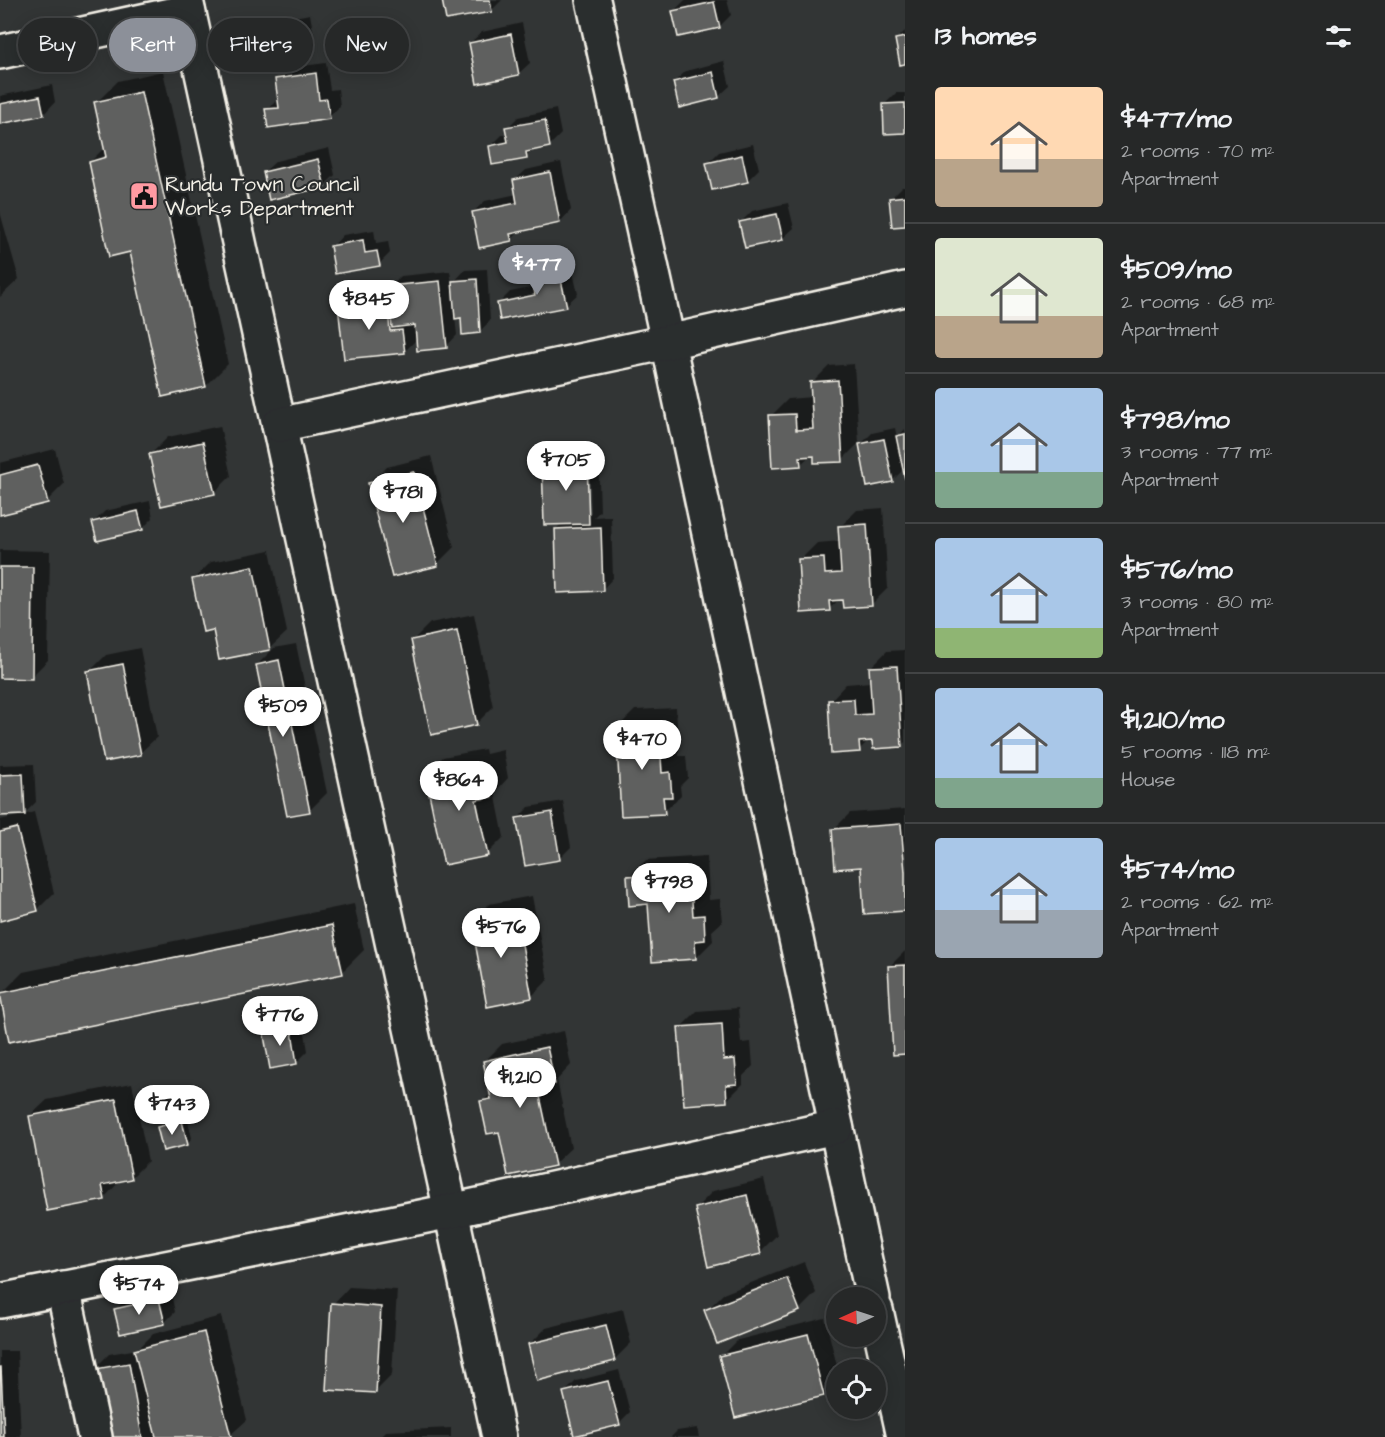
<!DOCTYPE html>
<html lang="en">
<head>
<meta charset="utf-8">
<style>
  body { margin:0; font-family:"Architects Daughter",sans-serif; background:#2e3030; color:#f1f3f6; height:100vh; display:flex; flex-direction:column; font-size:22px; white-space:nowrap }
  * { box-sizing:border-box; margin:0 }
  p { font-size:20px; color:#a4a6a8 }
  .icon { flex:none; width:33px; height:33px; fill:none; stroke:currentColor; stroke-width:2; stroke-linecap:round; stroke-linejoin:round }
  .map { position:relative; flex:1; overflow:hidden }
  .side { display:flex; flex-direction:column; background:#262828; width:480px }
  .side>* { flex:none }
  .guide { position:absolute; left:18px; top:18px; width:570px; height:54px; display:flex; gap:12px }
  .needle { width:39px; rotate:267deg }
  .controls { position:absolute; left:826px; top:1287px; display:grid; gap:12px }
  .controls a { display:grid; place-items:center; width:60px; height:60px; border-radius:50%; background:#262828; box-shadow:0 3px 15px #0003,0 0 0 2px #424445; font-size:30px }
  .price { position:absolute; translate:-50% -51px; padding:0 14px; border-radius:21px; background:#fff; color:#222; font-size:20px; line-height:39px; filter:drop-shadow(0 2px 3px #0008) }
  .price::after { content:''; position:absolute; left:50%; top:36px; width:18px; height:14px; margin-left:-9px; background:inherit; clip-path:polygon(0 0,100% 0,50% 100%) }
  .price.active { background:#8c9099; color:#fff }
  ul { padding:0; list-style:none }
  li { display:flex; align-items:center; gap:18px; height:150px; padding:0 30px }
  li+li { border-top:2px solid #424445 }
  li span { display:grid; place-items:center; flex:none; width:168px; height:120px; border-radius:6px; color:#555 }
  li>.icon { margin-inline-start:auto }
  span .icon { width:72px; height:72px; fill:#fffc; stroke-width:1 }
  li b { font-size:26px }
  h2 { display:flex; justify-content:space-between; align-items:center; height:72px; padding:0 30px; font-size:26px }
  .chip { padding:0 21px; border-radius:27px; background:#262828; box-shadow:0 3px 15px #0003,0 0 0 2px #424445; font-size:21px; line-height:54px }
  .chip.active { background:#8c9099; color:#fff }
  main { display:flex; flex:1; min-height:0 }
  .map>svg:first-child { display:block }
</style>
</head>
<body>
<main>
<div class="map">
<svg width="905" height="1437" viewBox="0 0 905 1437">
  <rect width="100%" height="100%" fill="#323535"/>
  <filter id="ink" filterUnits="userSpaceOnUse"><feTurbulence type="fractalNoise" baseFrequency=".0167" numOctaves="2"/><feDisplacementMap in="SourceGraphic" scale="12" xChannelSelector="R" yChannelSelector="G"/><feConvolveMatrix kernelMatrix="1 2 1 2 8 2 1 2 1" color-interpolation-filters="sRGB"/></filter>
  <g filter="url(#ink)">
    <!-- shadow -->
    <g fill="#0007" fill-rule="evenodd">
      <path d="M444,0H502L492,10Z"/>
      <path d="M685,0H727L731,15L719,27L674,11Z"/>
      <path d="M310,14L315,43L304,54L257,33L268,22Z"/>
      <path d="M522,23L530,63L518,74L470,43L482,32Z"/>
      <path d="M905,31V62L897,39Z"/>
      <path d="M724,61L730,86L718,97L674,82L686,71Z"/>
      <path d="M326,63L330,90L338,89L340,106L329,117L267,110L279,98L276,80L287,68Z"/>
      <path d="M163,71L228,364L206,386L131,250L90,162L105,147L96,103L118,81Z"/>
      <path d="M52,85L55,102L44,114L0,123V96Z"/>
      <path d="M896,93H905V132L885,104Z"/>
      <path d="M556,109L561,134L549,146L535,148L526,157L490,147L502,135L508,134L507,128L518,117Z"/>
      <path d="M753,144L759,169L748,180L713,189L708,163L719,152Z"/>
      <path d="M329,148L335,175L324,186L264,172L276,161Z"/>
      <path d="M561,162L571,210L560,222L521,230L511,240L473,212L485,201L517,194L514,181L526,170Z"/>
      <path d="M902,187H905V225L891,198Z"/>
      <path d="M788,203L794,228L782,239L741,222L752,211Z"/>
      <path d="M0,212L19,279L0,297Z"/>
      <path d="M374,230L376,243L388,241L390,253L379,264L332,247L343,235Z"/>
      <path d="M569,255L578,294L566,305L499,303L510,292L535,287L532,272L544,260Z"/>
      <path d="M487,269L490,321L479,332L463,317H455L457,335L446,347L418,338L404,352L340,307L351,295L390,291V287L401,276L450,271L452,284L465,270Z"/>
      <path d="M854,364L859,443L842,460L811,455L800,465L771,416L788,399L812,397V383L829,366Z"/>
      <path d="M220,426L231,476L214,493L151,454L168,437Z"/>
      <path d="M895,428L897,438L905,429V474L904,469L892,481L860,445L872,433Z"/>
      <path d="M55,449L64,484L47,501L0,514V463Z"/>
      <path d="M598,449L600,511L594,517L611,516L613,578L602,590L556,529L562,523L543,461L555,450ZM586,452H589L591,513H588Z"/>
      <path d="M431,456L454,547L437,564L370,484L387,467Z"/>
      <path d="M150,501L153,518L142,529L94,522L105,511Z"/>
      <path d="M883,508L888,588L871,605L844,598L840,599L829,609L800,560L817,543L841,541L840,527L857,510Z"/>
      <path d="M0,550L50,551L48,660L31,677H0Z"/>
      <path d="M270,550L287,632L270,648L194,579L211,562Z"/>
      <path d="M474,614L493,707L476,724L413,640L430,623Z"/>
      <path d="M296,644L327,793L310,810L257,665L274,648Z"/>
      <path d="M140,648L157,737L140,753L89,672L106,655Z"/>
      <path d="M905,650V742L901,746L869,740L859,750L830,701L846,684L871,682L870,668L887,651Z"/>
      <path d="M676,708L679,756H686L688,778L680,786L681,795L664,812L618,727L635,710Z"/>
      <path d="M485,749L486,754L503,750L508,778L495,792L504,837L487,854L426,774L443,757Z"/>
      <path d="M34,764L36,802L23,815L34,812L54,893L37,910L0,920V820L22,815L0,814V765Z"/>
      <path d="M563,801L571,847L559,859L518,818L529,807Z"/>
      <path d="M905,809V909L862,865L833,830L850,813Z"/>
      <path d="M707,856L709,900L720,899L722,922L712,931L713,941L696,958L629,877L646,860Z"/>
      <path d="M532,896L548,980L531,997L472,921L489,904Z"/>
      <path d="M354,904L364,950L342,972L1,994L23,972Z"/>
      <path d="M905,951V1053L890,966Z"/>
      <path d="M738,1008L741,1043L751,1042L753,1066L743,1076V1084L726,1101L680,1028L697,1011Z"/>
      <path d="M302,1015L308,1051L296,1063L265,1030L276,1019Z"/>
      <path d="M564,1031L571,1065L557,1080L571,1148L554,1164L482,1102L491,1093L485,1061L502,1044Z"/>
      <path d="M132,1083L148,1161L131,1178L121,1180L104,1198L30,1116L47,1100Z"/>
      <path d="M187,1117L192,1138L187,1143L158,1127L164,1122Z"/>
      <path d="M764,1179L777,1235L760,1252L696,1208L713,1191Z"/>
      <path d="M804,1262L816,1293L799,1310L706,1311L723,1294Z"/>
      <path d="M349,1287L397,1290L392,1375L375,1392L333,1304Z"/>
      <path d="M170,1289L175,1312L164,1323L116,1310L127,1298Z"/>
      <path d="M623,1309L631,1343L614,1360L529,1345L546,1328Z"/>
      <path d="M221,1316L247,1420L228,1437H158L157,1435L155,1437H103L92,1371L109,1354L138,1349L153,1334Z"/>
      <path d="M825,1318L838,1370L837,1380L823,1394L721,1357L738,1340Z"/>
      <path d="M0,1351H17L21,1437H0Z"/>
      <path d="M619,1370L630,1412L619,1423L565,1392L576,1381Z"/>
      <path d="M451,1428V1437H380L386,1431Z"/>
      <path d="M697,1428L699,1437H671L677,1431Z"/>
    </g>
    <!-- building -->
    <g fill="#5f605f" stroke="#f4f1e8" stroke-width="1.5">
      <path d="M442,0H490L492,12L446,20Z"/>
      <path d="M714,2L720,28L678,37L672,11Z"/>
      <path d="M299,25L304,56L261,64L255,33Z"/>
      <path d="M511,34L519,75L477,84L469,43Z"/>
      <path d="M905,37V64L900,65L895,39Z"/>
      <path d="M713,72L719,98L679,108L673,82Z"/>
      <path d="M316,73L319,100L327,99L330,119L268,128L265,109L279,108L275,79Z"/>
      <path d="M141,92L206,387L162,397L130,252L109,257L89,162L106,157L94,102Z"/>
      <path d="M40,96L44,115L0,124V104Z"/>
      <path d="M905,103V133L884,134L883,104Z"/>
      <path d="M545,120L550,147L526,152L527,159L492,165L489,146L508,142L505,127Z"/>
      <path d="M742,155L748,182L712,190L706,163Z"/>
      <path d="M318,159L325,187L269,200L263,172Z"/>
      <path d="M550,172L560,223L510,234L512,241L479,248L472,212L517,203L513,180Z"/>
      <path d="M905,196V226L892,227L889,198Z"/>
      <path d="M777,214L783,240L745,248L739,222Z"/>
      <path d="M363,240L365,253L377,251L380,266L335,274L330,246Z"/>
      <path d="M558,266L567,307L500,320L497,303L535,295L531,271Z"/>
      <path d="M477,279L480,333L462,335L461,318L455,319L452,281Z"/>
      <path d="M440,281L447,348L417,351L415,325L392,328L388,286Z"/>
      <path d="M387,301L390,331L402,330L405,353L344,359L338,306Z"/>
      <path d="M838,380L843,462L814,463V456L800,457L801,466L772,468L769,415L795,414L796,430L813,429L810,382Z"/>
      <path d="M905,434V479L896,436Z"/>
      <path d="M884,439L893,482L867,487L859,444Z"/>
      <path d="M203,442L215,494L161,506L149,454Z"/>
      <path d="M587,459L589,524L544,525L542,461Z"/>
      <path d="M38,465L48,503L0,515V475Z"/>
      <path d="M414,472L438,566L392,577L368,483Z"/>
      <path d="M138,511L143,530L97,541L92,522Z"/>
      <path d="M867,524L872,606L843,608L842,600L829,601L830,611L801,613L798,559L824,558L825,574L841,573L838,526Z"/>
      <path d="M601,527L603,591L557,593L555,529Z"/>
      <path d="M253,566L270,650L219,660L213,630L203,632L192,579Z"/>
      <path d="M0,567H33L32,679L0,678Z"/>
      <path d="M457,630L477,725L431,735L411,640Z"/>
      <path d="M279,660L310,812L287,816L256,665Z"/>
      <path d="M123,664L141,755L104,762L87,671Z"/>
      <path d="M897,666L902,747L873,749L872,741L859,742L860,752L831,754L828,700L854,699L855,715L872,714L869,667Z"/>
      <path d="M659,724L662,773L670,772L672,797H663L665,814L621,816L616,727Z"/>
      <path d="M468,765L469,770L486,766L492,797L476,800L488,856L444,865L425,774Z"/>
      <path d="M23,774L25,815L0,816V775Z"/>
      <path d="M552,812L560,860L525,866L516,818Z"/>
      <path d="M901,824L905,872V911L864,914L861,867L835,869L832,829Z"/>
      <path d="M17,828L38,911L0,921V832Z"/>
      <path d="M690,872L693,916L704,915L705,940L695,941L696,959L652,962L648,904L629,906L627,876Z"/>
      <path d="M516,912L532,998L487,1007L471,920Z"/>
      <path d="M332,925L343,974L9,1042L0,993Z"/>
      <path d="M905,965V1054L893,1055L888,966Z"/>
      <path d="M722,1024L724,1060L735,1059L737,1084L726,1085L727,1102L684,1105L678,1027Z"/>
      <path d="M291,1025L297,1064L270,1069L263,1030Z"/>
      <path d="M547,1047L555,1084L538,1087L555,1166L508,1176L499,1132L487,1134L480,1101L491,1099L483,1061Z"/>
      <path d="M116,1099L132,1179L102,1185L105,1200L47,1211L29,1116Z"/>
      <path d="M182,1121L188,1145L163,1151L157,1127Z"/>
      <path d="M747,1195L761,1254L708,1267L695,1208Z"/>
      <path d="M787,1278L800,1311L717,1344L704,1310Z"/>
      <path d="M159,1299L165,1324L120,1334L114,1309Z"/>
      <path d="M331,1303L381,1307L376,1393L326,1390Z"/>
      <path d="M606,1325L615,1361L537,1381L528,1344Z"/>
      <path d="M204,1332L231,1437H156L134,1350Z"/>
      <path d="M808,1334L824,1396L735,1418L719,1356Z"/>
      <path d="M129,1363L142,1437H102L90,1370Z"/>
      <path d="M0,1367H1L4,1437H0Z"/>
      <path d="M608,1381L620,1425L574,1436L563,1392Z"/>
    </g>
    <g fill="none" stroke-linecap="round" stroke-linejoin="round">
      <!-- minor casing -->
      <g stroke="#f4f1e8" stroke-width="38">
        <g id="minor">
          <path d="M186,0L451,1211L499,1437"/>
          <path d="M593,0L668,342L873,1298"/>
          <path d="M0,52L188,11"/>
          <path d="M279,425L668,342L905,289"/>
          <path d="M63,1288L95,1437"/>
          <path d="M0,1301L451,1211L836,1127"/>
          <path d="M876,1310L904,1437"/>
        </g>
      </g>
      <!-- minor -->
      <use href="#minor" stroke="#2a2d2e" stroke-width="33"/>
    </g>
  </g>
  <!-- icons -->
  <defs>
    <g id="civic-square" transform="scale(1.5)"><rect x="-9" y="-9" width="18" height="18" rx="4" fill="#ff9aa2" stroke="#2a2d2e"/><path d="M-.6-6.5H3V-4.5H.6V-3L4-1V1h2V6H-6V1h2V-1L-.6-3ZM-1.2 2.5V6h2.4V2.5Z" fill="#111"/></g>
  </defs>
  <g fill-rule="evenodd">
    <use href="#civic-square" x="144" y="196"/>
  </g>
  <g text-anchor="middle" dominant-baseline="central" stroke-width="4.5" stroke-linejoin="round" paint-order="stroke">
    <!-- poi labels -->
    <g font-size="21" fill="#f4f1e8" stroke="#2a2d2e" text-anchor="start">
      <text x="165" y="184">Rundu Town Council<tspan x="165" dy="24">Works Department</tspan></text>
    </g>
  </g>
</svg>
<div class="controls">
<a><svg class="needle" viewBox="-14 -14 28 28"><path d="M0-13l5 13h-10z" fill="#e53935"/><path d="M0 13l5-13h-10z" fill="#a4a6a8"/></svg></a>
<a><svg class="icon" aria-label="locate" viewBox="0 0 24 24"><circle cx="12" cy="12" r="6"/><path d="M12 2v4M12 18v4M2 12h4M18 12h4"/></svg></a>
</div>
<b class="price active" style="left:537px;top:296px">$477</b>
<b class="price" style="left:369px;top:331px">$845</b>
<b class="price" style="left:566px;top:492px">$705</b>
<b class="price" style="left:403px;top:524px">$781</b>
<b class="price" style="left:283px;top:738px">$509</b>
<b class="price" style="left:642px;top:771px">$470</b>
<b class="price" style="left:459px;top:812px">$864</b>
<b class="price" style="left:669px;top:914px">$798</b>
<b class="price" style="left:501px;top:959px">$576</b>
<b class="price" style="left:280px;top:1047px">$776</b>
<b class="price" style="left:520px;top:1109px">$1,210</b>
<b class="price" style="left:172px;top:1136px">$743</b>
<b class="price" style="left:139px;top:1316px">$574</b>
<div class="guide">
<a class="chip">Buy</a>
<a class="chip active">Rent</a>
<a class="chip">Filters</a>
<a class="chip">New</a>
</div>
</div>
<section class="side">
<h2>13 homes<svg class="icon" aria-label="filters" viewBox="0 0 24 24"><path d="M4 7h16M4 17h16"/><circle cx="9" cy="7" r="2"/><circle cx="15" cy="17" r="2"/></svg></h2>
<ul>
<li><span style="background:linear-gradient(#ffd9b3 60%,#b9a48a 0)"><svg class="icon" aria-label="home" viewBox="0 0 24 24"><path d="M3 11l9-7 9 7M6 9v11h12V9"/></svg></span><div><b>$477/mo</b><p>2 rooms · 70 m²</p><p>Apartment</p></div></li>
<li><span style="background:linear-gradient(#dfe7d0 65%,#b9a48a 0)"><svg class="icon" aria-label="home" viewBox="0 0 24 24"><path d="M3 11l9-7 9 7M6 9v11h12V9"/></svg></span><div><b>$509/mo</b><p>2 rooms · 68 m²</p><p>Apartment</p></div></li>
<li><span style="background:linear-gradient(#a9c7e8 70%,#7fa58c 0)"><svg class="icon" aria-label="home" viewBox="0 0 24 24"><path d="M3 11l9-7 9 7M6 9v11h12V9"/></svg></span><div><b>$798/mo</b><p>3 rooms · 77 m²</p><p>Apartment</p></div></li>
<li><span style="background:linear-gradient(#a9c7e8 75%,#8fb573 0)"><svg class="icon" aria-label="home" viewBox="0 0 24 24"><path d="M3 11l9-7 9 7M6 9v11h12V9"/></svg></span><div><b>$576/mo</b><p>3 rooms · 80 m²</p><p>Apartment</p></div></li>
<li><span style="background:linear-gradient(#a9c7e8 75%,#7fa58c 0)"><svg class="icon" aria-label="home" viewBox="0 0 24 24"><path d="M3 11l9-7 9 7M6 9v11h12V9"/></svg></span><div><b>$1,210/mo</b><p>5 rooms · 118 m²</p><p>House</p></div></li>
<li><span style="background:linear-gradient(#a9c7e8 60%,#9aa5b1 0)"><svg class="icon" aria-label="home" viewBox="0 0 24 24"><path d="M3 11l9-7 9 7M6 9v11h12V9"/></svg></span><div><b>$574/mo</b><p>2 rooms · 62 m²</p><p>Apartment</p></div></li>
</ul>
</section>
</main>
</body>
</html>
